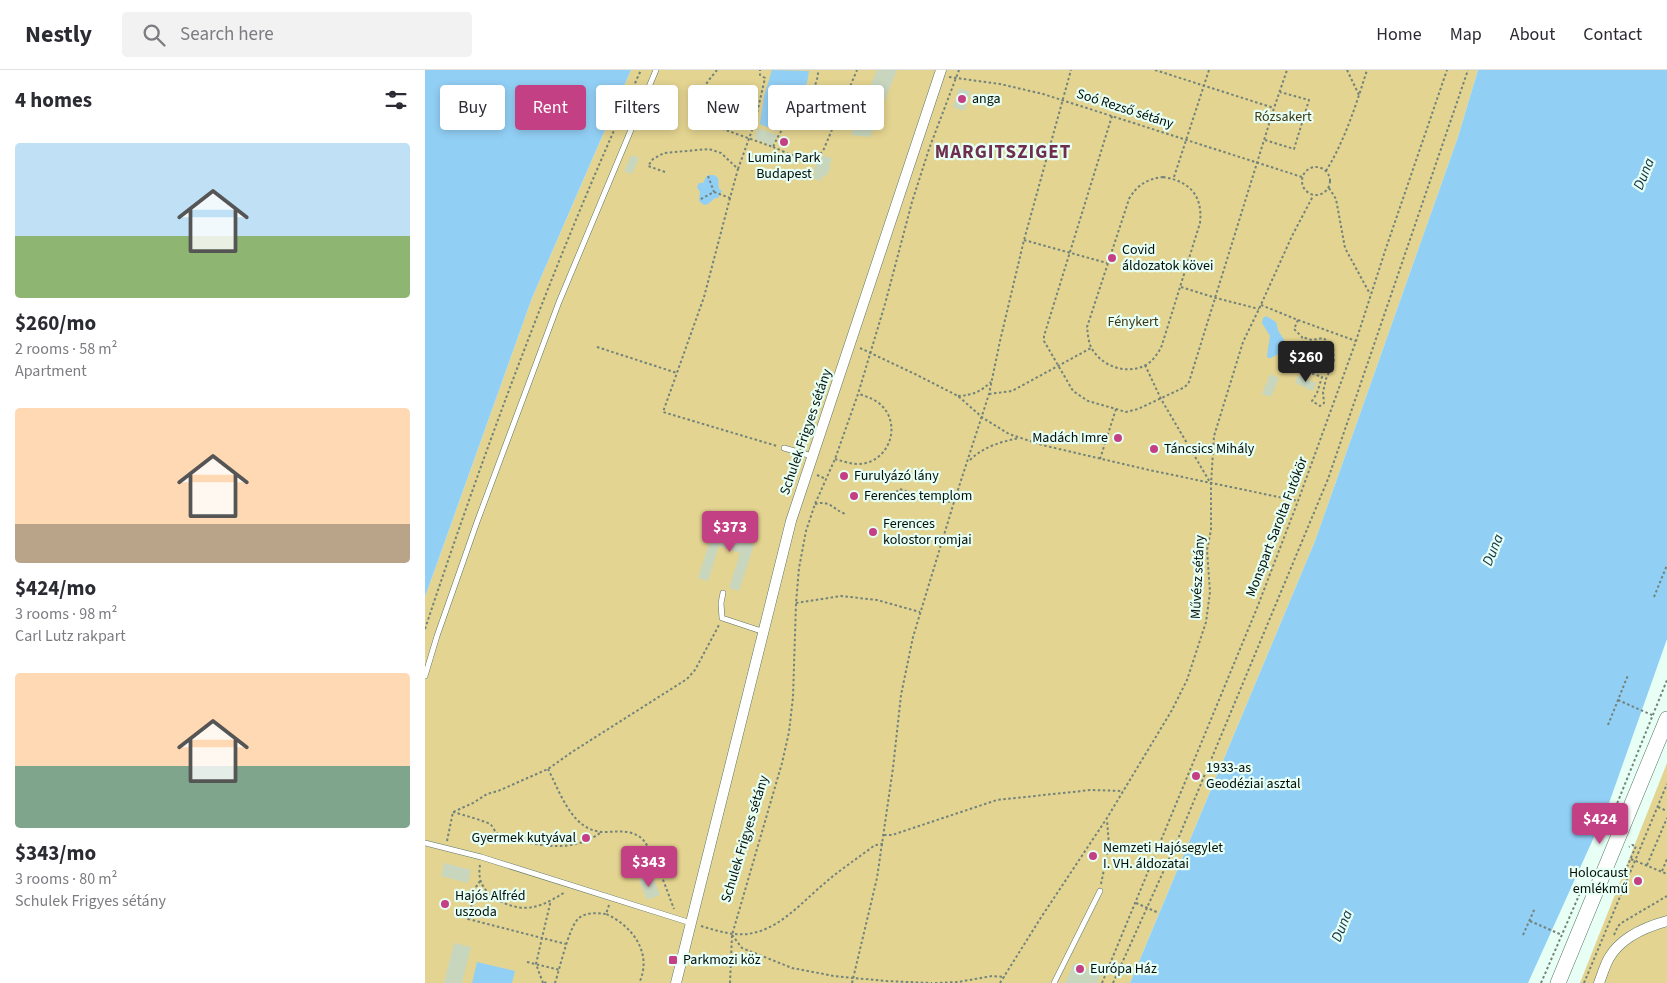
<!DOCTYPE html>
<html lang="en">
<head>
<meta charset="utf-8">
<style>
  body { margin:0; font-family:"Source Sans 3",sans-serif; background:#f2f2f3; color:#2b2b33; height:100vh; display:flex; flex-direction:column; font-size:19px; white-space:nowrap }
  * { box-sizing:border-box; margin:0 }
  p { font-size:16px; color:#7c7c81 }
  .icon { flex:none; width:28px; height:28px; fill:none; stroke:currentColor; stroke-width:2; stroke-linecap:round; stroke-linejoin:round }
  .map { position:relative; flex:1; overflow:hidden }
  .details { display:flex; flex-direction:column; background:#fff; width:425px }
  .details>* { flex:none }
  .top-card { position:absolute; left:15px; top:15px; width:475px; height:45px; display:flex; gap:10px }
  .price { position:absolute; translate:-50% -42px; padding:0 11px; border-radius:5px; background:#c44084; color:#fff; font-size:16px; line-height:32px; filter:drop-shadow(0 1px 2px #0008) }
  .price::after { content:''; position:absolute; left:50%; top:30px; width:15px; height:11px; margin-left:-8px; background:inherit; clip-path:polygon(0 0,100% 0,50% 100%) }
  .price.active { background:#222; color:#fff }
  ul { padding:0; list-style:none }
  li { display:grid; align-content:center; gap:10px; height:265px; padding:0 15px }
  li span { display:grid; place-items:center; height:155px; border-radius:5px; color:#555 }
  li>.icon { margin-inline-start:auto }
  span .icon { width:90px; height:90px; fill:#fffc; stroke-width:1 }
  li b { font-size:21px }
  h2 { display:flex; justify-content:space-between; align-items:center; height:60px; padding:0 15px; font-size:21px }
  .pill { padding:0 18px; border-radius:5px; background:#fff; box-shadow:0 2px 8px #0003; font-size:18px; line-height:45px }
  .pill.active { background:#c44084; color:#fff }
  header { display:flex; align-items:center; gap:30px; box-sizing:border-box; height:70px; padding:0 25px; background:#fff; border-bottom:1px solid #e1e1e2 }
  header strong { font-size:24px }
  nav { display:flex; gap:28px; margin-inline-start:auto; font-size:18px }
  .search { width:350px; height:45px; background:#f2f2f3; display:flex; align-items:center; gap:12px; box-sizing:border-box; padding:0 18px; border-radius:5px; color:#7c7c81; font-size:19px }
  main { display:flex; flex:1; min-height:0 }
  .map>svg:first-child { display:block }
</style>
</head>
<body>
<header>
<strong>Nestly</strong>
<div class="search"><svg class="icon" aria-label="search" viewBox="0 0 24 24"><circle cx="10" cy="10" r="6"/><path d="M15 15l6 6"/></svg>Search here</div>
<nav><a>Home</a><a>Map</a><a>About</a><a>Contact</a></nav>
</header>
<main>
<section class="details">
<h2>4 homes<svg class="icon" aria-label="filters" viewBox="0 0 24 24"><path d="M4 7h16M4 17h16"/><circle cx="9" cy="7" r="2"/><circle cx="15" cy="17" r="2"/></svg></h2>
<ul>
<li><span style="background:linear-gradient(#bfe0f5 60%,#8fb573 0)"><svg class="icon" aria-label="home" viewBox="0 0 24 24"><path d="M3 11l9-7 9 7M6 9v11h12V9"/></svg></span><div><b>$260/mo</b><p>2 rooms · 58 m²</p><p>Apartment</p></div></li>
<li><span style="background:linear-gradient(#ffd9b3 75%,#b9a48a 0)"><svg class="icon" aria-label="home" viewBox="0 0 24 24"><path d="M3 11l9-7 9 7M6 9v11h12V9"/></svg></span><div><b>$424/mo</b><p>3 rooms · 98 m²</p><p>Carl Lutz rakpart</p></div></li>
<li><span style="background:linear-gradient(#ffd9b3 60%,#7fa58c 0)"><svg class="icon" aria-label="home" viewBox="0 0 24 24"><path d="M3 11l9-7 9 7M6 9v11h12V9"/></svg></span><div><b>$343/mo</b><p>3 rooms · 80 m²</p><p>Schulek Frigyes sétány</p></div></li>
</ul>
</section>
<div class="map">
<svg width="1242" height="913" viewBox="0 0 1242 913">
  <rect width="100%" height="100%" fill="#e7fff4"/>
  <!-- green -->
  <g fill="#e4d491">
    <path d="M206,0H1053L1033,67L890,471L705,913H0V527L107,228Z"/>
    <path d="M1242,693V913H1155Z"/>
  </g>
  <!-- water -->
  <g fill="#92cff5">
    <path d="M0,0H206L107,228L0,527Z"/>
    <path d="M347,0L384,1L382,13L351,61L335,54L339,26Z"/>
    <path d="M1053,0H1242V569L1183,736L1103,913H705L890,471L1033,67Z"/>
    <path d="M284,105H289L293,108L294,119L297,121L293,128H290L283,134L279,135L274,131L275,122L272,117L274,113H278L281,107Z"/>
    <path d="M841,246L851,252C852,254 852,257 853,260C857,268 864,271 857,282L846,288H843L842,286L845,266L837,253L838,248Z"/>
    <path d="M52,892L90,901L87,913H47Z"/>
  </g>
  <!-- building -->
  <g fill="#c8d6be">
    <path d="M452,0H472L445,67L426,65Z"/>
    <path d="M534,18L546,22L539,41L528,37Z"/>
    <path d="M333,58L352,65L347,76L329,68Z"/>
    <path d="M206,85L214,88L207,104L199,101Z"/>
    <path d="M398,85L407,89L404,96L406,97L401,106L398,105L396,111L388,108L390,102L388,101L393,90L395,91Z"/>
    <path d="M845,304L854,308L846,327L837,324Z"/>
    <path d="M873,305L891,313L888,321L870,313Z"/>
    <path d="M312,451L326,456L321,472L329,475L314,521L304,518L315,483L294,476L283,511L273,508L288,461L307,468Z"/>
    <path d="M19,793L46,800L43,813L16,806Z"/>
    <path d="M227,805L235,825L222,830L214,810Z"/>
    <path d="M29,873L46,877L37,913H19Z"/>
    <path d="M649,893L676,905L672,913H640Z"/>
  </g>
  <g fill="none" stroke-linecap="round" stroke-linejoin="round">
    <!-- lane casing -->
    <g stroke="#587367" stroke-width="6">
      <g id="lane">
        <path d="M359,378L387,386"/>
        <path d="M298,523L296,533L297,548L339,562"/>
        <path d="M0,606L12,566L52,452L134,232L231,0"/>
        <path d="M0,773L56,787L266,853"/>
        <path d="M629,913L675,821"/>
      </g>
    </g>
    <!-- street casing -->
    <g stroke="#587367" stroke-width="11">
      <g id="street">
        <path d="M251,913L366,451L516,0"/>
        <path d="M1174,913C1177,905 1180,895 1184,888C1196,867 1220,857 1242,851"/>
      </g>
    </g>
    <!-- secondary casing -->
    <g stroke="#587367" stroke-width="16">
      <path id="secondary" d="M1133,913L1242,649"/>
    </g>
    <!-- path -->
    <g stroke="#72837b" stroke-width="2" stroke-dasharray="2.5 2.5" stroke-linecap="butt">
      <path d="M292,0C283,11 264,33 274,48C276,50 279,51 281,53L348,77C350,73 352,68 355,63C367,45 394,23 393,0"/>
      <path d="M730,0L849,38"/>
      <path d="M922,0L934,25"/>
      <path d="M524,7L575,14L618,24L877,107"/>
      <path d="M687,46L619,266V271L648,321L663,331L691,339L701,342L713,339L760,317L764,312L849,38L862,0"/>
      <path d="M840,70L869,79L884,30L855,22"/>
      <path d="M348,77C365,84 384,96 398,81L432,0"/>
      <circle cx="891" cy="111" r="14"/>
      <path d="M313,99L330,52L340,8L335,5V0"/>
      <path d="M901,101C920,70 931,35 942,0"/>
      <path d="M240,102L223,96L228,89L239,83L284,79L296,83L313,99L305,128L289,122L274,130"/>
      <path d="M283,106L289,122"/>
      <path d="M738,107C765,111 778,126 775,153L736,278C732,284 728,291 721,295C702,305 678,297 667,279C663,272 663,264 662,257L704,129C712,115 722,109 738,107Z"/>
      <path d="M749,107L784,0"/>
      <path d="M904,118L911,129L920,178L945,224"/>
      <path d="M305,128L279,227L238,342L352,376"/>
      <path d="M599,170L682,193"/>
      <path d="M756,217L791,228L834,239"/>
      <path d="M836,235L873,250L931,271"/>
      <path d="M873,250L869,259L877,267L879,289L877,300L897,307L892,323L887,331L895,336L899,333L898,322L901,309L909,291L908,275L898,268L887,270L877,267"/>
      <path d="M172,277L252,303"/>
      <path d="M435,278L492,305L533,326L558,348L584,364L617,375L724,400L873,431"/>
      <path d="M720,295L736,329L786,414"/>
      <path d="M564,324L587,321L666,278"/>
      <path d="M533,326C548,325 555,322 566,312"/>
      <path d="M410,389C417,391 425,394 433,394C462,394 477,358 458,337C452,330 443,327 434,324"/>
      <path d="M675,389L691,339"/>
      <path d="M545,390C558,377 575,372 594,368"/>
      <path d="M392,405L401,409"/>
      <path d="M467,425L475,419L509,431L529,432"/>
      <path d="M390,434C405,430 408,439 420,444"/>
      <path d="M1229,527L1242,495"/>
      <path d="M371,533L416,526L452,530L495,542"/>
      <path d="M0,559C63,369 133,182 216,0"/>
      <path d="M1193,630L1227,645"/>
      <path d="M1183,655L1203,605"/>
      <path d="M123,699C135,722 147,761 178,762C191,762 203,759 215,767C227,775 243,824 249,839"/>
      <path d="M1233,737L1242,741"/>
      <path d="M28,742C38,745 57,750 65,754C68,756 69,761 72,763C76,766 83,767 87,768C115,777 149,782 175,763"/>
      <path d="M1181,761L1242,610"/>
      <path d="M459,765H467L572,730L666,720L698,721"/>
      <path d="M22,771L28,742L48,733L62,724L73,721L123,699L147,682L262,609L270,600L294,555"/>
      <path d="M1206,789L1242,804"/>
      <path d="M55,795C54,801 54,808 57,814C64,830 91,841 108,837C119,835 131,828 140,822"/>
      <path d="M1222,795L1242,748"/>
      <path d="M1192,801L1199,804L1211,776L1207,775L1204,777"/>
      <path d="M1237,801L1242,789"/>
      <path d="M55,811L51,817L43,849L117,868L125,834L124,831"/>
      <path d="M676,814L684,775L682,750"/>
      <path d="M711,833L734,843"/>
      <path d="M184,835L181,844C208,856 228,884 214,913"/>
      <path d="M1105,851L1137,865"/>
      <path d="M276,856C293,861 310,867 328,863C357,857 379,830 401,812C416,799 433,788 450,775L458,774"/>
      <path d="M307,865L317,878L367,898L409,906L460,911L507,913"/>
      <path d="M1098,865L1110,838"/>
      <path d="M1189,865L1193,856L1198,852L1242,826"/>
      <path d="M102,892L135,900"/>
      <path d="M118,913L111,894L117,868L141,874"/>
      <path d="M119,913L122,912L123,913"/>
      <path d="M130,913C135,898 144,856 154,848C161,842 172,843 181,844"/>
      <path d="M305,913L307,865L357,693L364,662L368,627L371,533L374,498L381,461L390,434L410,389L433,324L460,234L487,132L504,79L534,0"/>
      <path d="M427,913L452,808L468,698L476,625L488,567L529,432L564,324L575,271L599,170L646,0"/>
      <path d="M510,913L533,912L567,906L580,907"/>
      <path d="M575,913L615,849L682,748L747,640L762,610L781,552L785,522L782,480L786,460V414L789,366L818,272L834,239L867,166L888,126"/>
      <path d="M677,913L832,538L873,431L931,271L960,181L1022,0"/>
      <path d="M688,913L753,769L903,409L1043,0"/>
      <path d="M1116,913L1155,823"/>
      <path d="M1159,913L1242,714"/>
    </g>
    <!-- lane -->
    <use href="#lane" stroke="#fff" stroke-width="5"/>
    <!-- street -->
    <use href="#street" stroke="#fff" stroke-width="10"/>
    <!-- secondary -->
    <use href="#secondary" stroke="#fff" stroke-width="15"/>
  </g>
  <!-- markers -->
  <g fill="#c44084" stroke="#e7fff4" stroke-width="2">
    <circle cx="537" cy="29" r="5"/>
    <circle cx="359" cy="72" r="5"/>
    <circle cx="687" cy="188" r="5"/>
    <circle cx="693" cy="368" r="5"/>
    <circle cx="729" cy="379" r="5"/>
    <circle cx="419" cy="406" r="5"/>
    <circle cx="429" cy="426" r="5"/>
    <circle cx="448" cy="462" r="5"/>
    <circle cx="771" cy="706" r="5"/>
    <circle cx="161" cy="768" r="5"/>
    <circle cx="668" cy="786" r="5"/>
    <circle cx="1213" cy="811" r="5"/>
    <circle cx="20" cy="834" r="5"/>
    <rect x="243" y="885" width="10" height="10" rx="2.5"/>
    <circle cx="655" cy="899" r="5"/>
  </g>
  <g text-anchor="middle" dominant-baseline="central" stroke-width="4.5" stroke-linejoin="round" paint-order="stroke">
    <!-- poi labels -->
    <g font-size="14" fill="#050f0b" stroke="#e7fff4" text-anchor="start">
      <text x="547" y="29">anga</text>
      <text x="359" y="88" text-anchor="middle">Lumina Park<tspan x="359" dy="16">Budapest</tspan></text>
      <text x="697" y="180">Covid<tspan x="697" dy="16">áldozatok kövei</tspan></text>
      <text x="683" y="368" text-anchor="end">Madách Imre</text>
      <text x="739" y="379">Táncsics Mihály</text>
      <text x="429" y="406">Furulyázó lány</text>
      <text x="439" y="426">Ferences templom</text>
      <text x="458" y="454">Ferences<tspan x="458" dy="16">kolostor romjai</tspan></text>
      <text x="781" y="698">1933-as<tspan x="781" dy="16">Geodéziai asztal</tspan></text>
      <text x="151" y="768" text-anchor="end">Gyermek kutyával</text>
      <text x="678" y="778">Nemzeti Hajósegylet<tspan x="678" dy="16">I. VH. áldozatai</tspan></text>
      <text x="1203" y="803" text-anchor="end">Holocaust<tspan x="1203" dy="16">emlékmű</tspan></text>
      <text x="30" y="826">Hajós Alfréd<tspan x="30" dy="16">uszoda</tspan></text>
      <text x="258" y="890">Parkmozi köz</text>
      <text x="665" y="899">Európa Ház</text>
    </g>
    <!-- street labels -->
    <g font-size="14" fill="#050f0b" stroke="#e7fff4">
      <text transform="translate(700 39) rotate(18)">Soó Rezső sétány</text>
      <text transform="translate(381 362) rotate(-71)">Schulek Frigyes sétány</text>
      <text transform="translate(852 457) rotate(-69)">Monspart Sarolta Futókör</text>
      <text transform="translate(773 507) rotate(-87)">Művész sétány</text>
      <text transform="translate(320 769) rotate(-73)">Schulek Frigyes sétány</text>
    </g>
    <!-- park labels -->
    <g font-size="14" fill="#3f3713" stroke="#e7fff4">
      <text x="858" y="47">Rózsakert</text>
      <text x="708" y="252">Fénykert</text>
    </g>
    <!-- water labels -->
    <g font-size="15" font-style="italic" fill="#0e3145" stroke="#e7fff4">
      <text transform="translate(1219 104) rotate(-68)">Duna</text>
      <text transform="translate(1068 480) rotate(-68)">Duna</text>
      <text transform="translate(917 856) rotate(-68)">Duna</text>
    </g>
    <!-- district labels -->
    <g font-size="19" font-weight="bold" letter-spacing="1" fill="#6f2e4e" stroke="#e7fff4">
      <text x="578" y="82">MARGITSZIGET</text>
    </g>
  </g>
</svg>
<b class="price active" style="left:881px;top:313px">$260</b>
<b class="price" style="left:305px;top:483px">$373</b>
<b class="price" style="left:1175px;top:775px">$424</b>
<b class="price" style="left:224px;top:818px">$343</b>
<div class="top-card">
<a class="pill">Buy</a>
<a class="pill active">Rent</a>
<a class="pill">Filters</a>
<a class="pill">New</a>
<a class="pill">Apartment</a>
</div>
</div>
</main>
</body>
</html>
